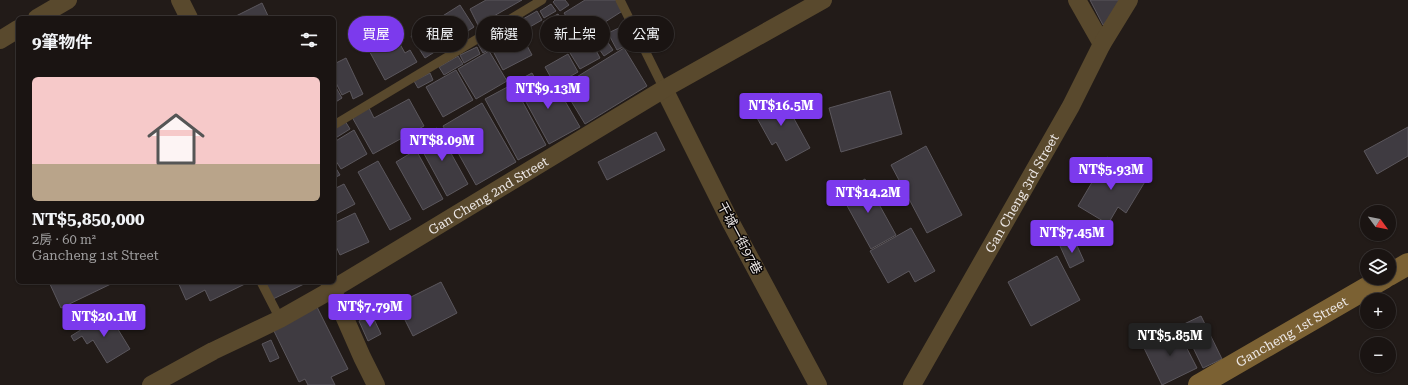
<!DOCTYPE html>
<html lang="zh-TW">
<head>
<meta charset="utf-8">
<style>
  body { margin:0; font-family:"Roboto Serif","Noto Sans TC",serif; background:#272120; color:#f1f3f6; height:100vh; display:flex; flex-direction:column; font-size:15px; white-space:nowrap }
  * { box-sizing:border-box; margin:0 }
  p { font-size:13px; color:#9f9e9f }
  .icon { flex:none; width:22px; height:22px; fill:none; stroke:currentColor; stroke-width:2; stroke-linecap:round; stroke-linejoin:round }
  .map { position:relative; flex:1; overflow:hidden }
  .sheet { position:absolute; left:16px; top:16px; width:320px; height:268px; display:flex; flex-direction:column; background:#1a1412; border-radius:6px; box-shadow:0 1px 3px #0004,0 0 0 1px #383332 }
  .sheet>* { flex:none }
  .hud { position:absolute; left:348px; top:16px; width:380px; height:36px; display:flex; gap:8px }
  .needle { width:26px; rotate:122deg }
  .buttons { position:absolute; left:1360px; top:205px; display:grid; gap:8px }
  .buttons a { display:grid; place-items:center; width:36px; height:36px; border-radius:50%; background:#1a1412; box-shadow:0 1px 3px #0004,0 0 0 1px #383332; font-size:20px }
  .price { position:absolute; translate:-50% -34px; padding:0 9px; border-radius:4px; background:#7c3aed; color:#fff; font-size:13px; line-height:26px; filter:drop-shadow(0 1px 2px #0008) }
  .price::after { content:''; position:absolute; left:50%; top:24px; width:12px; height:9px; margin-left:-6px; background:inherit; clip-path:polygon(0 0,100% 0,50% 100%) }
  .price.on { background:#222; color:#fff }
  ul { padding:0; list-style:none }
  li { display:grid; align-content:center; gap:8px; height:212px; padding:0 16px }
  li span { display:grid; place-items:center; height:124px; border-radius:6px; color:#555 }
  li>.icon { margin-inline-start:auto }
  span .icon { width:72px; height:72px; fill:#fffc; stroke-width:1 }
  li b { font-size:17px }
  h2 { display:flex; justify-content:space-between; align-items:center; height:48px; padding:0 16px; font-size:17px }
  .pill { padding:0 14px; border-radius:18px; background:#1a1412; box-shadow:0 1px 3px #0004,0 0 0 1px #383332; font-size:14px; line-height:36px }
  .pill.on { background:#7c3aed; color:#fff }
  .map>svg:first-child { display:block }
</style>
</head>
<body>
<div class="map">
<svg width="1408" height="385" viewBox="0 0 1408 385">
  <rect width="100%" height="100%" fill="#221b18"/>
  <!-- building -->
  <g fill="#3f3b41" stroke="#5b575d">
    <path d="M486,0H522L478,25L470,9Z"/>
    <path d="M555,0H565L569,5L560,11L553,2Z"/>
    <path d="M585,0H618L624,10L580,38L564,13Z"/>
    <path d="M1090,0H1126L1103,25Z"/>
    <path d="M262,3L269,18H232Z"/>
    <path d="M551,4L556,11L544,18L540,11Z"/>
    <path d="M460,5L474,27L425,58L411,36Z"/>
    <path d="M537,11L542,20L514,36L509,27Z"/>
    <path d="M558,14L574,41L559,50L543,22Z"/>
    <path d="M621,27L629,44L617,50L608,33Z"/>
    <path d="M507,28L512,36L483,53L478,44Z"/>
    <path d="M392,30L405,53L410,50L417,62L385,80L366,45Z"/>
    <path d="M602,34L613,50L604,56L593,40Z"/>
    <path d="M523,38L532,55L503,70L494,53Z"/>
    <path d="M591,41L600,58L580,69L570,53Z"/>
    <path d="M477,47L480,54L464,63L460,55Z"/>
    <path d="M624,48L647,86L585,124L562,86Z"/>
    <path d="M489,51L507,81L476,99L458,69Z"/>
    <path d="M568,54L578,72L555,85L545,67Z"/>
    <path d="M458,56L463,64L444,75L439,67Z"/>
    <path d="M346,58L363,94L353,99L350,91L342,95L334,79V64Z"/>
    <path d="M456,70L473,100L443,117L426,87Z"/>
    <path d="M430,73L433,80L418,88L414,81Z"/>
    <path d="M532,73L545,96L558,89L580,127L549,144L515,82Z"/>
    <path d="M334,84L342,98L334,103Z"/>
    <path d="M513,84L546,145L518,160L485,99Z"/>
    <path d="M890,91L902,134L841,152L829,108Z"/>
    <path d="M780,93L810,148L786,161L776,142L772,145L752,109Z"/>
    <path d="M409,99L424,126L373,154L352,117L369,108L374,118Z"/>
    <path d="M482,103L516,162L476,185L443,126Z"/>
    <path d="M345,121L350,129L334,139V128Z"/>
    <path d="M1408,127V156L1377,174L1364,151Z"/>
    <path d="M437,128L468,184L447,196L416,139Z"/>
    <path d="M354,130L367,154L341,169L334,158V142Z"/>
    <path d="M656,132L665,150L607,180L598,162Z"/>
    <path d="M926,146L962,215L927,233L891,165Z"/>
    <path d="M416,150L443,199L423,210L396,162Z"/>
    <path d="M1107,157L1146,180L1126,213L1118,207L1108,224L1078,206Z"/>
    <path d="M378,161L411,219L390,230L358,172Z"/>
    <path d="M334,165L340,175L334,178Z"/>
    <path d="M865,179L896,235L871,249L840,193Z"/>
    <path d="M344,184L355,204L334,215V189Z"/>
    <path d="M355,213L369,242L340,255L334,242V223Z"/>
    <path d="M911,228L935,271L915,282L909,271L888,283L870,251Z"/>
    <path d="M1074,239L1084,261L1070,268L1060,246Z"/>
    <path d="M1057,256L1080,300L1031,326L1008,282Z"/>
    <path d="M49,282H115L61,308Z"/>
    <path d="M178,282H247V283L210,301L205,290L186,300Z"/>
    <path d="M265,282H303L304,284L273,299Z"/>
    <path d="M441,282L457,313L413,336L397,304Z"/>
    <path d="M317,307L348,369L331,377L335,385H308L305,379L299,382L273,329Z"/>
    <path d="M108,313L130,349L107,363L93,340L87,344L82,336L74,341L71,336Z"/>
    <path d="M372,315L381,334L368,341L359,321Z"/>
    <path d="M1201,316L1222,359L1203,368L1182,325Z"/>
    <path d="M1177,329L1197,368L1162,385L1143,346Z"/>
    <path d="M271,340L279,358L270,362L262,344Z"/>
  </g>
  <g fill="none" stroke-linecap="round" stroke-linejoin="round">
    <!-- lane -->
    <g stroke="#59492d" stroke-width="9">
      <path d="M620,0L664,89"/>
      <path d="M334,125L542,0"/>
      <path d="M261,282L280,319"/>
    </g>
    <!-- street -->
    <g stroke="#59492d" stroke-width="18">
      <path d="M180,0L189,18"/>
      <path d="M1077,0L1102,44"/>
      <path d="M37,18L68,0"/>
      <path d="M0,40L18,29"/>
      <path d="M664,89L730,221L818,385"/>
      <path d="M329,282L362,357L376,385"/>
      <path id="s1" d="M151,385L213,351L280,319L333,289L664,89L823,0"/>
      <path id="s2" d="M912,385L1071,106L1102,44L1129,0"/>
    </g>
    <!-- secondary -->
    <g stroke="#7b6133" stroke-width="22">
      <path d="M1389,275L1408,264"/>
      <path id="s3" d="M1199,385L1384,278"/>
    </g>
  </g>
  <g text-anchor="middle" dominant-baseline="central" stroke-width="3" stroke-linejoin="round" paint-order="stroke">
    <!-- street labels -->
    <g font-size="13" fill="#ece7e5" stroke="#090606">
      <text stroke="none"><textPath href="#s2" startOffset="221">Gan Cheng 3rd Street</textPath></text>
      <text stroke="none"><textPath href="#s1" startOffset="387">Gan Cheng 2nd Street</textPath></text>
      <text transform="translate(740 238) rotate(62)">干城一街97巷</text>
      <text stroke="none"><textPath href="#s3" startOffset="107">Gancheng 1st Street</textPath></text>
    </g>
  </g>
</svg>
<div class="buttons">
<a><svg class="needle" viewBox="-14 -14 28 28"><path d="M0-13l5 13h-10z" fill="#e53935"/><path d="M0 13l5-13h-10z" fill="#9f9e9f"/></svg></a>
<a><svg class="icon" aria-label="layers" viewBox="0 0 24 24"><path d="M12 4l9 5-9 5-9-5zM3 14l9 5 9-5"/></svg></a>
<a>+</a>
<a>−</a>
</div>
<b class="price" style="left:548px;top:110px">NT$9.13M</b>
<b class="price" style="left:781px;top:127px">NT$16.5M</b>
<b class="price" style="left:442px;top:162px">NT$8.09M</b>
<b class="price" style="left:1111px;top:191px">NT$5.93M</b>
<b class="price" style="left:868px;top:214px">NT$14.2M</b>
<b class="price" style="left:1072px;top:254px">NT$7.45M</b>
<b class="price" style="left:370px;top:328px">NT$7.79M</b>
<b class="price" style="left:104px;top:338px">NT$20.1M</b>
<b class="price on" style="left:1170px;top:357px">NT$5.85M</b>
<div class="hud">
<a class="pill on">買屋</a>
<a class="pill">租屋</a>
<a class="pill">篩選</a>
<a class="pill">新上架</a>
<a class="pill">公寓</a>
</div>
<section class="sheet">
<h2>9筆物件<svg class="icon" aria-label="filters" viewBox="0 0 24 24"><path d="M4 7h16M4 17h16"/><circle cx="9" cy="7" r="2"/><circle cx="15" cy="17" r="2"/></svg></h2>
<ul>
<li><span style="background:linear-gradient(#f6c9c9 70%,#b9a48a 0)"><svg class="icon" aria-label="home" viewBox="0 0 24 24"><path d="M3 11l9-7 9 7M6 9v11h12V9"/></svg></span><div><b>NT$5,850,000</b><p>2房 · 60 m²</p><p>Gancheng 1st Street</p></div></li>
</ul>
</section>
</div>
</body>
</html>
